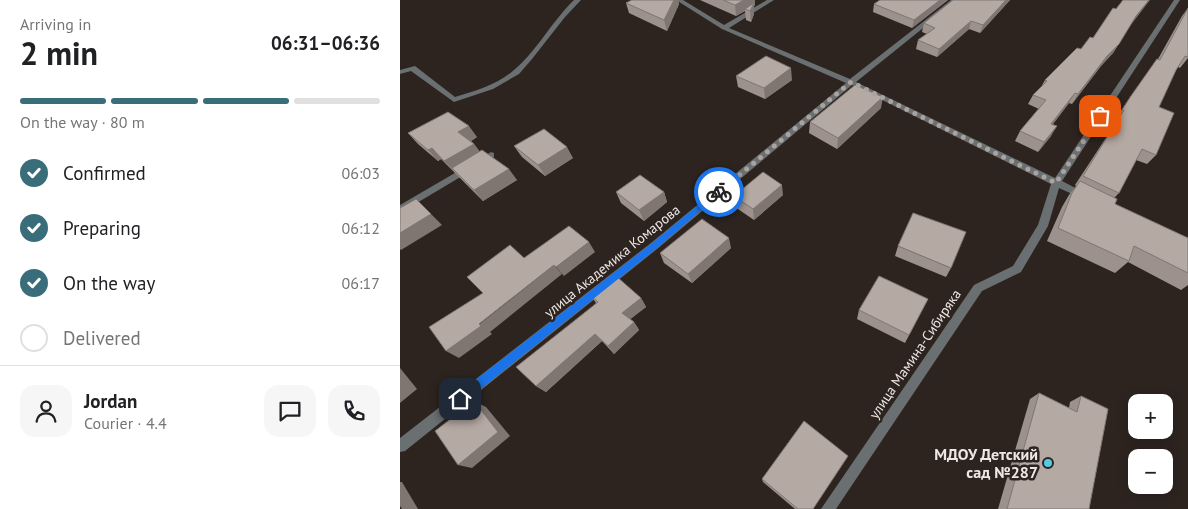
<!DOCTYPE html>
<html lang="en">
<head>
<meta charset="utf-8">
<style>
	:root { --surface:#fff; --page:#f6f6f6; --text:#202124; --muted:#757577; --line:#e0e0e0; --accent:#396d79 }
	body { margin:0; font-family:"PT Sans",sans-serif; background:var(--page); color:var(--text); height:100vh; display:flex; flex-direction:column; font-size:19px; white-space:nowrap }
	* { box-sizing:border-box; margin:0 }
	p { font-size:16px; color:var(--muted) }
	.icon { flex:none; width:28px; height:28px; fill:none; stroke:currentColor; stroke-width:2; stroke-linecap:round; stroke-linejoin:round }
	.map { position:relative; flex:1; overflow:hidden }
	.details { display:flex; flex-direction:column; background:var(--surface); width:400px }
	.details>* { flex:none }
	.buttons { position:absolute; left:728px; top:394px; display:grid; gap:10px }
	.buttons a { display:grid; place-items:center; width:45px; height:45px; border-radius:10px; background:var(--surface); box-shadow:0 2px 12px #0003; font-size:25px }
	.pin { position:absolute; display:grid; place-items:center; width:42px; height:42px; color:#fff; margin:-21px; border-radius:10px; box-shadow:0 2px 8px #0006 }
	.courier { position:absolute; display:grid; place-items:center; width:50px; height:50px; margin:-25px; border:4px solid #1a73e8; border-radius:50%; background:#fff; color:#222; box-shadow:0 1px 6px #0007 }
	.overview em { font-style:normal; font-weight:600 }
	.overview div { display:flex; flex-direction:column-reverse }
	.overview { display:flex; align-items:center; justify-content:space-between; height:85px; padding:0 20px }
	h1 { font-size:32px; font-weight:600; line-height:38px }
	.bar { display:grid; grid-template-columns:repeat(4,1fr); gap:8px 5px; align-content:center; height:60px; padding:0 20px }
	.bar i { height:6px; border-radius:4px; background:var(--line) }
	.bar .active { background:var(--accent) }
	.bar p { grid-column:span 4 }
	.line { display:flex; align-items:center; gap:12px; padding:0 20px; border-top:1px solid var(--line) }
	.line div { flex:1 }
	.round { display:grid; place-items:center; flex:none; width:52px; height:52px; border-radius:15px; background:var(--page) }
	ol { padding:0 20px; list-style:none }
	li { display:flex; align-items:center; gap:15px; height:55px }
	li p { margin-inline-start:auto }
	li .icon { padding:5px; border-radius:50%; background:var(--accent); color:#fff; stroke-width:4 }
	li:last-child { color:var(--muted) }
	li i { width:28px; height:28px; border:2px solid var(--line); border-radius:50% }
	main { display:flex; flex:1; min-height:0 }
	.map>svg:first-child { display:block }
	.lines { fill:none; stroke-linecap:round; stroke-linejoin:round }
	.street { fill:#6a6f71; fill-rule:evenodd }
	.wall { fill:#9c918c }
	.shaded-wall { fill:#7f7672 }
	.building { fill:#b5a9a3; stroke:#7f7672 }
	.route { fill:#1a73e8 }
	.done { stroke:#aaa3a0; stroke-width:5; stroke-dasharray:0 9 }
	.poi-dot { fill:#57c9e2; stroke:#2d2420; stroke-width:2 }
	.labels { text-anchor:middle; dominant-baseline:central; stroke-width:5; stroke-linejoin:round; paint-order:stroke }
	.street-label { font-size:14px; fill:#eee8e5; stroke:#2d2420 }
	.near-poi-label { font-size:16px; font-weight:bold; fill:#eee8e5; stroke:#2d2420; text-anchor:end }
</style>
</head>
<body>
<main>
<section class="details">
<div class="overview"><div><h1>2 min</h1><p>Arriving in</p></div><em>06:31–06:36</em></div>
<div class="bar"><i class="active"></i><i class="active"></i><i class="active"></i><i></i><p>On the way · 80 m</p></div>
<ol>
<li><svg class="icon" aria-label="check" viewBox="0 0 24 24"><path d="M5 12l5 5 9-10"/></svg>Confirmed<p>06:03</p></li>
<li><svg class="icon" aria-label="check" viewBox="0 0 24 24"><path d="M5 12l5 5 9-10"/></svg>Preparing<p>06:12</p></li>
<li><svg class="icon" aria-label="check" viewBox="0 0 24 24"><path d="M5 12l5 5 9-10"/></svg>On the way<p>06:17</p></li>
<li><i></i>Delivered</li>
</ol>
<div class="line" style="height:90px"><a class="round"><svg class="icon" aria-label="person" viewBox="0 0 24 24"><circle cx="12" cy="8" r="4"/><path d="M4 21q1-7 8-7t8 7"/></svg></a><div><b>Jordan</b><p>Courier · 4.4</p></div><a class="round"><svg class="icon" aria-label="chat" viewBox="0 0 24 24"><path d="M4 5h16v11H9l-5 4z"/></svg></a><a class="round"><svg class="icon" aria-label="phone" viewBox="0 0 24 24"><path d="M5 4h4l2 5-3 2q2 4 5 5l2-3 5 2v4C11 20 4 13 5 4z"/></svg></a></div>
</section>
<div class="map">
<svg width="788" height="509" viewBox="0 0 788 509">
	<rect width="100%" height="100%" fill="#2d2420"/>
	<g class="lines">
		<!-- street -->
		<g class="street">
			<path d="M174 0H181L165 17 132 59 119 74 93 89 54 102 11 71 0 74V70L15 66 55 97C76 91 98 84 114 70 137 51 152 21 174 0Z"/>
			<path d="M276 0H283L324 25 367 0H374L329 28 450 79 551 0H558L456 82 655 178 774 0H780L662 181 687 194 689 196 687 198H681L659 188 648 226 621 272 582 291 436 509H421L574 285 613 266 638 225 651 184 452 85 257 249 5 451 0 452V438L251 243 446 83 322 29Z"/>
			<path d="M91 152 94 153V157L0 213V205Z"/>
		</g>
	</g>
	<!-- wall -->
	<g class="wall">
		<path d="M232 0H278L279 4 267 31 229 13 226 3Z"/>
		<path d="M300 0H355V5L354 6V14L351 22 346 20 345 11 336 16Z"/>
		<path d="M548 0 512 28 473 12 474 4Z"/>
		<path d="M553 0H610L580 33 569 29 537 57 516 49 518 40 527 34 522 32 524 23Z"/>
		<path d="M788 8V58L780 68 778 67 776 70 759 107 756 155 747 164 736 160 719 193 714 198 715 204 788 238V285L781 290 728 262 715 273 647 241 662 207 669 195 676 186 675 185 717 121 715 120 724 106 757 59H758L782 16Z"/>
		<path d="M731 24 713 53 701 66 672 104 669 103 653 124 651 136 638 152 615 141 620 131 639 109 628 104 633 95 641 87 645 80 681 49 693 38Z"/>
		<path d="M336 76 392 80 365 99 338 87Z"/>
		<path d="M481 108 437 149 409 133 410 122Z"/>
		<path d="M8 133 77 137 71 141 74 144 80 152 117 180 83 201 41 159 38 161 18 144Z"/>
		<path d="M114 146 173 158 145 176 122 157Z"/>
		<path d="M216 192H264L267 202 244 221 221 203Z"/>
		<path d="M383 195 354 220 335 207 334 196Z"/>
		<path d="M498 246 551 268 546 277 495 256Z"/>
		<path d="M331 248 292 283 264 263 260 253Z"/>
		<path d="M191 296 241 298 246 307 230 319 234 322 239 330 214 354 202 341 146 392 136 386 196 303Z"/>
		<path d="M528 299 505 343 457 319 459 310Z"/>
		<path d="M639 393 669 408 670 402 681 396 689 509H598L630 399Z"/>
		<path d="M362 479 414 509H395L363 482Z"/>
	</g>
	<!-- shaded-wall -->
	<g class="shaded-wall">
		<path d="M274 0H278L279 4 267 31 264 20Z"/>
		<path d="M344 0H355V5L354 6V14L351 22 350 11 345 9V11L336 16 335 5Z"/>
		<path d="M540 0H548L512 28 514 20Z"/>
		<path d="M606 0H610L580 33 583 25Z"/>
		<path d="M749 0H750L730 26 736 16Z"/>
		<path d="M571 21 569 29 537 57 539 49Z"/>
		<path d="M719 44 713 53 701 66 672 104 678 94 707 56Z"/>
		<path d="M391 68 392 80 365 99 364 88Z"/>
		<path d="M675 93 669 103 646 133 651 124Z"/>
		<path d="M483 97 481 108 437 149 438 138Z"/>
		<path d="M69 126 77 137 67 144 58 132Z"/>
		<path d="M657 126 651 136 638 152 644 142Z"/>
		<path d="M74 144 82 155 54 171 44 161Z"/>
		<path d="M167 147 173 158 145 176 138 165Z"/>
		<path d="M32 148 41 159 38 161 28 150Z"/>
		<path d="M109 169 117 180 83 201 74 190Z"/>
		<path d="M382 185 383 195 354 220 353 209Z"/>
		<path d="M264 192 267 202 244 221 239 210Z"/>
		<path d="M16 199 42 225 1 250 0 249V233Z"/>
		<path d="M329 238 331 248 292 283 288 274Z"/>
		<path d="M189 242 195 252 164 276 156 267Z"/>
		<path d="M154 265 162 274 90 332 92 334 59 358 46 351Z"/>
		<path d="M241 298 246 307 228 321 222 313Z"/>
		<path d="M234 322 239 330 214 354 208 346Z"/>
		<path d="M195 334 202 341 146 392 136 386Z"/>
		<path d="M0 368 17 389 0 403Z"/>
		<path d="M74 401 86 407 110 436 72 468 58 465Z"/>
		<path d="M0 482H2L18 509H2L0 506Z"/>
	</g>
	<!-- building -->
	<g class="building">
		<path d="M232 0H274L264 20 226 3Z"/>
		<path d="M323 0H344L335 5Z"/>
		<path d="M480 0H540L514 20 474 4Z"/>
		<path d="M553 0H606L583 25 571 21 539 49 518 40 535 28 524 23Z"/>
		<path d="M723 0H749L736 16 719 44 707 56 678 94 675 93 651 124 657 126 644 142 620 131 646 100 633 95 647 81 645 80 677 48 681 49 690 37 693 38 713 8 716 9Z"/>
		<path d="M354 3 350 11 345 9Z"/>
		<path d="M788 8V57L785 56 776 70 759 107 774 113 756 155 742 149 719 193 683 176 724 110H722L731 96 757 59 760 60Z"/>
		<path d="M366 56 391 68 364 88 336 76Z"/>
		<path d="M455 85 483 97 438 138 410 122Z"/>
		<path d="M48 112 69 126 58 132 74 144 44 161 32 148 28 150 8 133Z"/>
		<path d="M144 129 167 147 138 165 114 146Z"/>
		<path d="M82 150 109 169 74 190 52 168Z"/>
		<path d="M363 172 382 185 353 209 334 196Z"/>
		<path d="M240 175 264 192 239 210 216 192Z"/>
		<path d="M680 181 717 199 715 204 788 238V273L734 246 729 261 658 228 672 193Z"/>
		<path d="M16 199 31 214 0 233V208Z"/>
		<path d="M513 213 566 232 551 268 498 246Z"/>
		<path d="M302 219 329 238 288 274 260 253Z"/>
		<path d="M169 226 189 242 156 267 154 265 79 324 81 326 46 351 29 327 83 293 67 277 110 245 124 258Z"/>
		<path d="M216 276 241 298 222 313 234 322 208 346 195 334 136 386 116 367 198 302 191 296Z"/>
		<path d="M479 276 528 299 509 335 459 310Z"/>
		<path d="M639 393 677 412 681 396 708 409 689 509H607Z"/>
		<path d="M74 401 98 432 58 465 35 431Z"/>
		<path d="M404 421 448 456 413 509H398L362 479Z"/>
	</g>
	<!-- route -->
	<path class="route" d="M316 190H321L322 192 257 248 63 403H56V395L251 244Z"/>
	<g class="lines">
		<!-- done -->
		<path class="done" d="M319 192 451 82 656 183 700 116"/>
	</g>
	<!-- markers -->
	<circle class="poi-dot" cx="648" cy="463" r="5"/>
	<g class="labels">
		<!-- street labels -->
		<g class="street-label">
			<text transform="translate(212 261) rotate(-39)">улица Академика Комарова</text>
			<text transform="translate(515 354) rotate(-56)">улица Мамина-Сибиряка</text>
		</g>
		<!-- near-poi labels -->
		<g class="near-poi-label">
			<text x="638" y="454">МДОУ Детский<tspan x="638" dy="18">сад №287</tspan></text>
		</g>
	</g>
</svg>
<div class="buttons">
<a>+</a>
<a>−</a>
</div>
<div class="pin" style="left:700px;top:116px;background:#ea580c"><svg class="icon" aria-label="bag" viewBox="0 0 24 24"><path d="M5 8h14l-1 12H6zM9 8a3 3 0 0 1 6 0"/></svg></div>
<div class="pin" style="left:60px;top:399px;background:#1f2937"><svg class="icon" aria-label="home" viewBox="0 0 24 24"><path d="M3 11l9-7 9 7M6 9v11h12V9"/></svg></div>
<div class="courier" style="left:319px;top:192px"><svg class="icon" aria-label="bike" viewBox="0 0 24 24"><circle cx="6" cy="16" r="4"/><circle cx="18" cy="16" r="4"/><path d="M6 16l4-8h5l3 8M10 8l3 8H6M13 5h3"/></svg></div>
</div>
</main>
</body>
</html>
